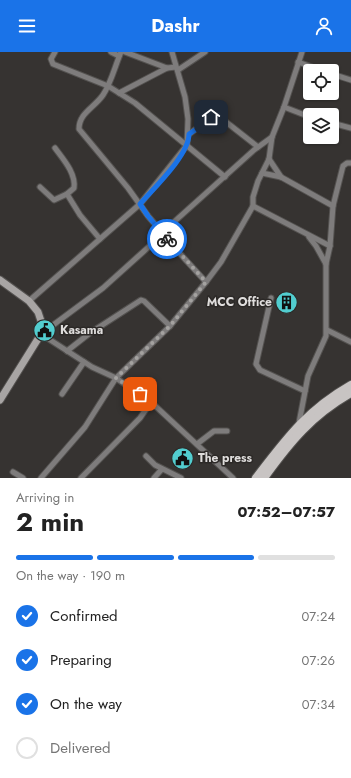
<!DOCTYPE html>
<html lang="en">
<head>
<meta charset="utf-8">
<style>
	:root { --surface:#fff; --page:#f6f6f6; --text:#222; --muted:#767676; --line:#e0e0e0; --accent:#1a73e8 }
	body { margin:0; font-family:Jost,sans-serif; background:var(--page); color:var(--text); height:100vh; display:flex; flex-direction:column; font-size:15px; white-space:nowrap }
	* { box-sizing:border-box; margin:0 }
	p { font-size:13px; color:var(--muted) }
	.icon { flex:none; width:22px; height:22px; fill:none; stroke:currentColor; stroke-width:2; stroke-linecap:round; stroke-linejoin:round }
	.map { position:relative; height:426px; overflow:hidden }
	.details { display:flex; flex-direction:column; background:var(--surface); flex:1 }
	.details>* { flex:none }
	.tools { position:absolute; left:303px; top:12px; display:grid; gap:8px }
	.tools a { display:grid; place-items:center; width:36px; height:36px; border-radius:4px; background:var(--surface); box-shadow:0 1px 3px #0004; font-size:20px }
	.pin { position:absolute; display:grid; place-items:center; width:34px; height:34px; color:#fff; margin:-17px; border-radius:8px; box-shadow:0 2px 6px #0006 }
	.courier { position:absolute; display:grid; place-items:center; width:40px; height:40px; margin:-20px; border:3px solid #1a73e8; border-radius:50%; background:#fff; color:#222; box-shadow:0 1px 5px #0007 }
	.summary em { font-style:normal; font-weight:700 }
	.summary div { display:flex; flex-direction:column-reverse }
	.summary { display:flex; align-items:center; justify-content:space-between; height:68px; padding:0 16px }
	h1 { font-size:26px; font-weight:700; line-height:30px }
	.bar { display:grid; grid-template-columns:repeat(4,1fr); gap:6px 4px; align-content:center; height:48px; padding:0 16px }
	.bar i { height:5px; border-radius:3px; background:var(--line) }
	.bar .on { background:var(--accent) }
	.bar p { grid-column:span 4 }
	ol { padding:0 16px; list-style:none }
	li { display:flex; align-items:center; gap:12px; height:44px }
	li p { margin-inline-start:auto }
	li .icon { padding:4px; border-radius:50%; background:var(--accent); color:#fff; stroke-width:4 }
	li:last-child { color:var(--muted) }
	li i { width:22px; height:22px; border:2px solid var(--line); border-radius:50% }
	header { display:flex; justify-content:space-between; align-items:center; height:52px; padding:0 16px; background:var(--accent); color:#fff; font-size:18px; font-weight:700 }
	.map>svg:first-child { display:block }
	.lines { fill:none; stroke-linecap:round; stroke-linejoin:round }
	.street-casing { stroke:#545250; stroke-width:7 }
	.secondary-casing { stroke:#545250; stroke-width:9 }
	.primary-casing { stroke:#545250; stroke-width:10 }
	.street { stroke:#7e7c7c; stroke-width:5 }
	.secondary { stroke:#a8a5a4; stroke-width:7 }
	.primary { stroke:#c8c4c3; stroke-width:8 }
	.done { stroke:#a4a2a0; stroke-width:4; stroke-dasharray:0 7.2 }
	.route { stroke:#1a73e8; stroke-width:5 }
	.labels { text-anchor:middle; dominant-baseline:central; stroke-width:3; stroke-linejoin:round; paint-order:stroke }
	.poi-label { font-size:12px; font-weight:bold; fill:#dfdddc; stroke:#2c2927; text-anchor:start }
</style>
</head>
<body>
<header><svg class="icon" aria-label="menu" viewBox="0 0 24 24"><path d="M4 6h16M4 12h16M4 18h16"/></svg>Dashr<svg class="icon" aria-label="person" viewBox="0 0 24 24"><circle cx="12" cy="8" r="4"/><path d="M4 21q1-7 8-7t8 7"/></svg></header>
<div class="map">
<svg width="351" height="426" viewBox="0 0 351 426">
	<rect width="100%" height="100%" fill="#363331"/>
	<g class="lines">
		<defs>
			<g id="street">
				<path d="M55 0 51 7 53 12 108 34 135 51 225 125"/>
				<path d="M111 0 119 4"/>
				<path d="M121 0C115 14 111 31 103 43 94 56 79 61 79 77L128 136 148 164 183 205 206 230"/>
				<path d="M125 0 167 16"/>
				<path d="M298 10 323 19"/>
				<path d="M178 18 205 0"/>
				<path d="M332 22 351 28"/>
				<path d="M119 41 167 16 176 15"/>
				<path d="M284 55 310 65"/>
				<path d="M332 71 351 76"/>
				<path d="M189 82 214 64 221 66 258 95"/>
				<path d="M269 107 281 125"/>
				<path d="M262 121 281 125 333 154"/>
				<path d="M40 135 54 148 67 142 74 136C76 121 63 107 55 96"/>
				<path d="M67 142 80 163 100 187"/>
				<path d="M253 154 330 194"/>
				<path d="M309 185 316 194 326 212"/>
				<path d="M271 246 256 312 260 318 305 339"/>
				<path d="M29 249 140 152 187 93 188 67 185 45 172 0"/>
				<path d="M327 278 351 290"/>
				<path d="M67 299 90 281 141 248 144 249 170 274"/>
				<path d="M62 342 84 310"/>
				<path d="M299 371 308 324 326 284V212L330 194 333 154 343 114 347 111H351"/>
				<path d="M197 392 214 379H227"/>
				<path d="M146 404 155 413 181 426"/>
				<path d="M13 420 23 426"/>
				<path d="M41 426 85 375 116 326 170 274 206 230 221 210 253 154V145L258 129 269 107 272 85 284 55 302 0"/>
				<path d="M81 426 140 366 151 350"/>
				<path d="M154 426 162 417"/>
				<path d="M233 426 151 350 116 326 92 315 41 282 103 236 163 182 165 178 254 98 272 85"/>
			</g>
			<path id="secondary" d="M0 228 29 249 38 260 41 269V282L0 348"/>
			<g id="primary">
				<path d="M256 426C286 387 307 358 351 333"/>
				<path d="M264 426C290 390 312 363 351 341"/>
			</g>
		</defs>
		<!-- street casing -->
		<use href="#street" class="street-casing"/>
		<!-- secondary casing -->
		<use href="#secondary" class="secondary-casing"/>
		<!-- primary casing -->
		<use href="#primary" class="primary-casing"/>
		<!-- street -->
		<use href="#street" class="street"/>
		<!-- secondary -->
		<use href="#secondary" class="secondary"/>
		<!-- primary -->
		<use href="#primary" class="primary"/>
	</g>
	<g class="lines">
		<!-- done -->
		<path class="done" d="M140 342 116 326 170 274 206 230 167 187"/>
		<!-- route -->
		<path class="route" d="M167 187 148 164 140 152C154 136 189 103 189 82L201 74 211 65"/>
	</g>
	<!-- icons -->
	<defs>
		<symbol id="building-disc" viewBox="-11 -11 22 22"><circle r="9.5" fill="#52cdcf" stroke="#2c2927"/><path d="M-4-6H4V6H1V3H-1V6H-4ZM-2.5-4.3h1.7v1.8h-1.7ZM.8-4.3h1.7v1.8H.8ZM-2.5-1h1.7V.8h-1.7ZM.8-1h1.7V.8H.8Z" fill="#111"/></symbol>
		<symbol id="civic-disc" viewBox="-11 -11 22 22"><circle r="9.5" fill="#52cdcf" stroke="#2c2927"/><path d="M-.6-6.5H3V-4.5H.6V-3L4-1V1h2V6H-6V1h2V-1L-.6-3ZM-1.2 2.5V6h2.4V2.5Z" fill="#111"/></symbol>
	</defs>
	<g fill-rule="evenodd">
		<use href="#building-disc" x="274" y="238" width="25" height="25"/>
		<use href="#civic-disc" x="32" y="266" width="25" height="25"/>
		<use href="#civic-disc" x="170" y="394" width="25" height="25"/>
	</g>
	<g class="labels">
		<!-- poi labels -->
		<g class="poi-label">
			<text x="272" y="250" text-anchor="end">MCC Office</text>
			<text x="60" y="278">Kasama</text>
			<text x="198" y="406">The press</text>
		</g>
	</g>
</svg>
<div class="tools">
<a><svg class="icon" aria-label="locate" viewBox="0 0 24 24"><circle cx="12" cy="12" r="6"/><path d="M12 2v4M12 18v4M2 12h4M18 12h4"/></svg></a>
<a><svg class="icon" aria-label="layers" viewBox="0 0 24 24"><path d="M12 4l9 5-9 5-9-5zM3 14l9 5 9-5"/></svg></a>
</div>
<div class="pin" style="left:140px;top:342px;background:#ea580c"><svg class="icon" aria-label="bag" viewBox="0 0 24 24"><path d="M5 8h14l-1 12H6zM9 8a3 3 0 0 1 6 0"/></svg></div>
<div class="pin" style="left:211px;top:65px;background:#1f2937"><svg class="icon" aria-label="home" viewBox="0 0 24 24"><path d="M3 11l9-7 9 7M6 9v11h12V9"/></svg></div>
<div class="courier" style="left:167px;top:187px"><svg class="icon" aria-label="bike" viewBox="0 0 24 24"><circle cx="6" cy="16" r="4"/><circle cx="18" cy="16" r="4"/><path d="M6 16l4-8h5l3 8M10 8l3 8H6M13 5h3"/></svg></div>
</div>
<section class="details">
<div class="summary"><div><h1>2 min</h1><p>Arriving in</p></div><em>07:52–07:57</em></div>
<div class="bar"><i class="on"></i><i class="on"></i><i class="on"></i><i></i><p>On the way · 190 m</p></div>
<ol>
<li><svg class="icon" aria-label="check" viewBox="0 0 24 24"><path d="M5 12l5 5 9-10"/></svg>Confirmed<p>07:24</p></li>
<li><svg class="icon" aria-label="check" viewBox="0 0 24 24"><path d="M5 12l5 5 9-10"/></svg>Preparing<p>07:26</p></li>
<li><svg class="icon" aria-label="check" viewBox="0 0 24 24"><path d="M5 12l5 5 9-10"/></svg>On the way<p>07:34</p></li>
<li><i></i>Delivered</li>
</ol>
</section>
</body>
</html>
